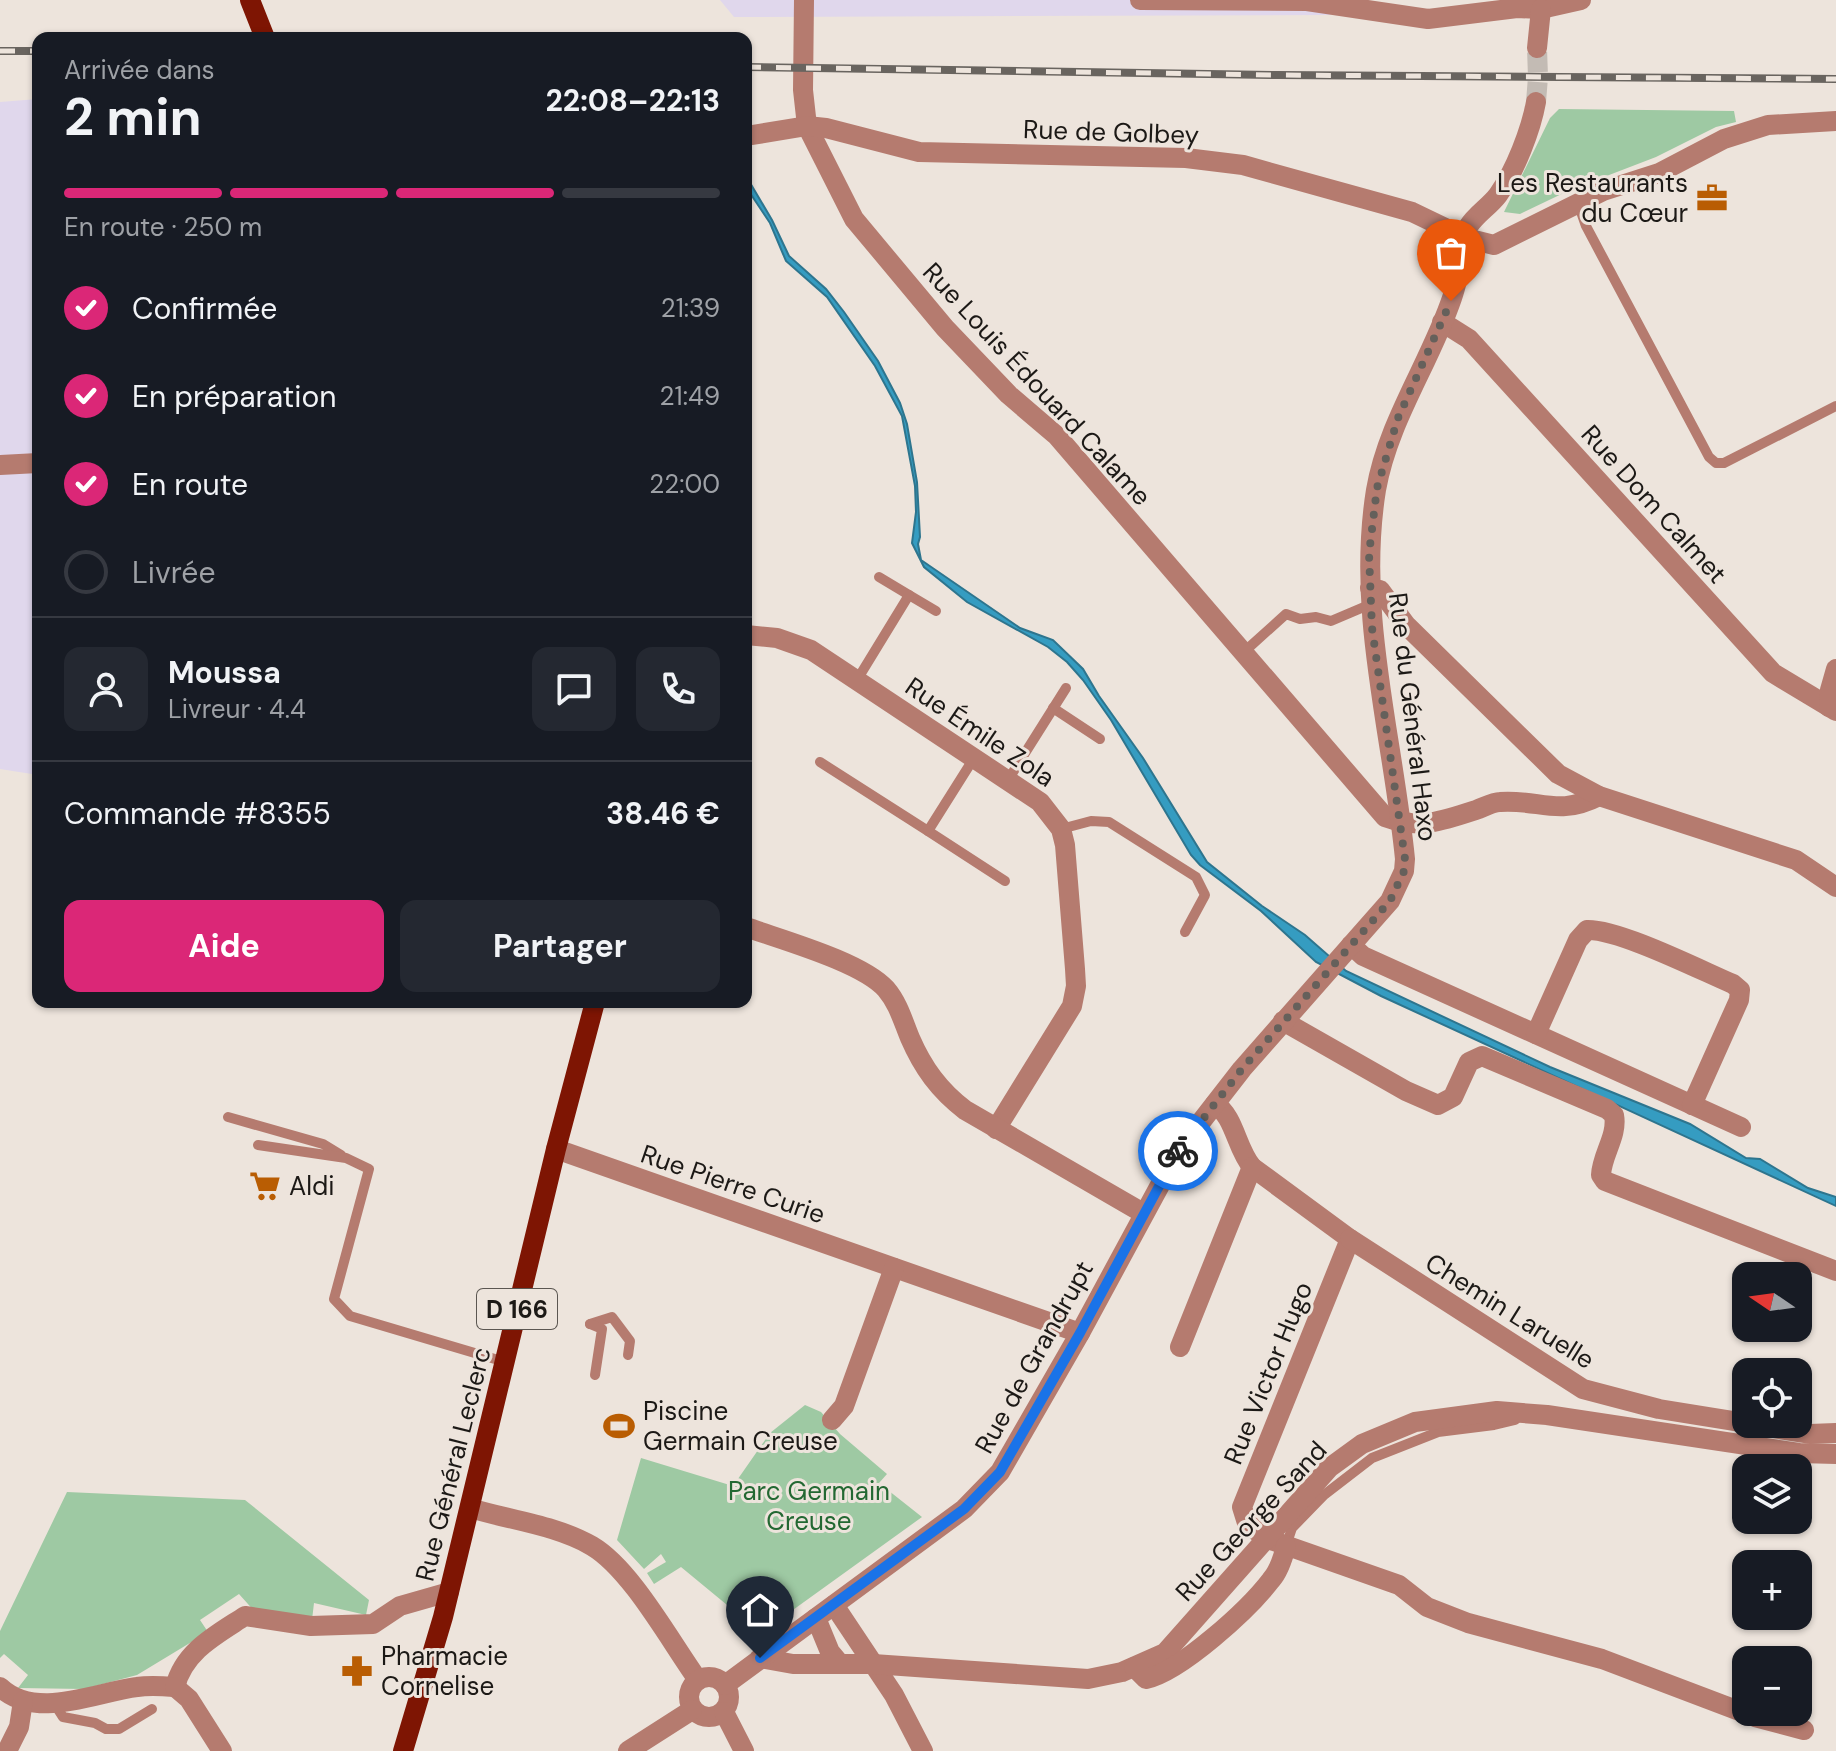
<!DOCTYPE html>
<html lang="fr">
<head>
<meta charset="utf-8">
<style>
	:root { --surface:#171b24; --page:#242831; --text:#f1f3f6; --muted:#9ea1a6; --line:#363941; --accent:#db2777 }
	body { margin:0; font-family:"DM Sans",sans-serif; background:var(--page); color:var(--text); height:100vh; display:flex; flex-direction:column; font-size:30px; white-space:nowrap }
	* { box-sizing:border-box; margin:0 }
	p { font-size:26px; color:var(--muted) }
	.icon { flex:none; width:44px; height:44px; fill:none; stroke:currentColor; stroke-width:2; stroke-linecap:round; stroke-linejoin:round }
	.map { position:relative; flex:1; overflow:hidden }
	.sheet { position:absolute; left:32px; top:32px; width:720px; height:976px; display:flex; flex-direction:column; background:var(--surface); border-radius:16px; box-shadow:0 2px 6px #0004 }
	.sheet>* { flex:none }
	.needle { width:52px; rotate:283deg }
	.buttons { position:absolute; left:1732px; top:1262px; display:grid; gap:16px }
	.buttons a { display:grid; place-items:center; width:80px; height:80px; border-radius:16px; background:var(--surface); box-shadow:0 2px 6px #0004; font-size:40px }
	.pin { position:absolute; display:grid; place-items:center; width:68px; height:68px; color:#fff; margin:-82px -34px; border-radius:50% 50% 50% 0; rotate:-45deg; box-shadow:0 0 8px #0007 }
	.pin .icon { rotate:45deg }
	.courier { position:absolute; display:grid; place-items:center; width:80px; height:80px; margin:-40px; border:6px solid #1a73e8; border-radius:50%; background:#fff; color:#222; box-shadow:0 2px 10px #0007 }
	.headline em { font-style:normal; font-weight:700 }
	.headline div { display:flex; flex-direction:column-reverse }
	.headline { display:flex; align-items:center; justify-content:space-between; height:136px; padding:0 32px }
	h1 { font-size:52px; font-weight:700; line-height:60px }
	.bar { display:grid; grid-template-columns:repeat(4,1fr); gap:12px 8px; align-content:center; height:96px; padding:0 32px }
	.bar i { height:10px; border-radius:6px; background:var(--line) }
	.bar .on { background:var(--accent) }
	.bar p { grid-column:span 4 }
	.line { display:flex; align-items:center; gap:20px; padding:0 32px; border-top:2px solid var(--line) }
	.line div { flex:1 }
	.round { display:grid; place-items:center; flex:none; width:84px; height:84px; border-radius:16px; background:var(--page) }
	ol { padding:0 32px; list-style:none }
	li { display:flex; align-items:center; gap:24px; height:88px }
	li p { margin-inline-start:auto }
	li .icon { padding:8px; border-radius:50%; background:var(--accent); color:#fff; stroke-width:4 }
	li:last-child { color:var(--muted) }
	li i { width:44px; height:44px; border:4px solid var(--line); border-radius:50% }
	.button { display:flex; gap:16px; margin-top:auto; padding:16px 32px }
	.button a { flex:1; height:92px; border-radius:16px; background:var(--accent); color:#fff; font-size:32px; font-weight:700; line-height:92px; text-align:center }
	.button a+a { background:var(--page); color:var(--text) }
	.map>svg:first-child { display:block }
	.industrial { fill:#e0d7ec }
	.green { fill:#9ec9a3 }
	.water { fill:#359cc1; stroke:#2e758e; stroke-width:2 }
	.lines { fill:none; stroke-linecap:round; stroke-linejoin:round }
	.street-tunnel { stroke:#c3bbb4; stroke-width:20; stroke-dasharray:20 10; stroke-linecap:butt }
	.lane { stroke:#b57b6f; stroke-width:10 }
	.street { stroke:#b57b6f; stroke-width:20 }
	.primary { stroke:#7e1503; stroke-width:20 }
	.rail-casing { stroke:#69645f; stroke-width:8 }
	.rail { stroke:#ede4dc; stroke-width:5; stroke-dasharray:15; stroke-linecap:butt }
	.done { stroke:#65605b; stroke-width:8; stroke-dasharray:0 14.4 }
	.route { stroke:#1a73e8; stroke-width:10 }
	.labels { text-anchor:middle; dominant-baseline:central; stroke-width:6; stroke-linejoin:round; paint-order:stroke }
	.shield { fill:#ede4dc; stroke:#5b5651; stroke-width:2 }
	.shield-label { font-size:24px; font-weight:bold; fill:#1c1916 }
	.street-label { font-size:26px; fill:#1c1916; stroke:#ede4dc }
	.poi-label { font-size:26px; fill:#1c1916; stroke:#ede4dc; text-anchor:start }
	.park-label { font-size:26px; fill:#236832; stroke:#ede4dc }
</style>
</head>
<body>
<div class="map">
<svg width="1836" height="1751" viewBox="0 0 1836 1751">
	<rect width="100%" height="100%" fill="#ede4dc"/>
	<!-- industrial -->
	<g class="industrial">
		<path d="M720 0H1328L1331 15 734 17Z"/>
		<path d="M38 99V775L0 769V102Z"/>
	</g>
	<!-- green -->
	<g class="green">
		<path d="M1559 109 1734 111 1736 122 1716 127 1656 157 1570 190 1520 214 1504 212 1550 118Z"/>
		<path d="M805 1405 821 1412 840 1434 887 1474 879 1483 922 1517 761 1633 681 1567 654 1584 647 1573 666 1562 661 1554 644 1569 617 1540 641 1458 733 1486 770 1433Z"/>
		<path d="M67 1492 245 1500 369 1600 366 1615 314 1603 312 1620 256 1613 239 1594 200 1620 208 1632 137 1675 84 1689 18 1688 28 1675 4 1654 0 1658V1631Z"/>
	</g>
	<!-- water -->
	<path class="water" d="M746 176 772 220 789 256 826 289 844 312 878 361 900 403 907 424 917 482 920 537 918 544 921 560 1020 628 1053 640 1083 669 1099 696 1143 758 1207 862 1262 906 1305 935 1346 971 1550 1067 1690 1124 1746 1158 1760 1159 1808 1188 1836 1197V1206L1381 996 1316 962 1261 911 1200 865 1191 855 1111 720 1083 680 1067 662 1048 647 967 602 924 567 912 543 916 512 915 486 902 416 875 366 827 297 786 261 770 223 746 187Z"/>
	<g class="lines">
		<!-- street-tunnel -->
		<path class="street-tunnel" d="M1536 102 1538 77 1537 48"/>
		<!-- lane -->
		<g class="lane">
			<path d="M1578 203 1586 226 1709 457 1716 463H1724L1836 406"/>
			<path d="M909 595 936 611"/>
			<path d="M1245 651 1286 614 1300 619 1316 617 1331 621 1371 604"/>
			<path d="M857 680 909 595 879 577"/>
			<path d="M1053 708 1100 739"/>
			<path d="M820 762 928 831 974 758"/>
			<path d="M1008 780 1066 688"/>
			<path d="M1061 829 1091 821 1109 822 1196 877 1205 895 1185 932"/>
			<path d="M928 831 1005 881"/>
			<path d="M228 1117 323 1144 341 1155"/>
			<path d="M258 1145 346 1158 369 1169 334 1299 350 1316 505 1362"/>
			<path d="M590 1324 612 1317 630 1341 628 1355"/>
			<path d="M590 1324 602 1329 595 1375"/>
			<path d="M1286 1546 1292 1528 1324 1495 1372 1458 1438 1432 1494 1425 1515 1420 1518 1417"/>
			<path d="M54 1703 63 1717 95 1723 106 1729H119L152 1709"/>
		</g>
		<!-- street -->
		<g class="street">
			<path d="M804 0 803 90 807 126 854 219 945 328 1009 395 1057 436 1385 817C1421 830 1441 821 1476 810 1484 807 1493 802 1500 802 1540 799 1558 817 1599 796"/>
			<path d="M1140 0 1307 1 1428 19 1517 8 1541 9 1581 0"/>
			<path d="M1537 48 1541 9"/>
			<path d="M746 136 807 126 826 128 919 152 1186 158 1243 165 1412 212 1466 238 1494 245 1603 191 1659 173 1724 139 1768 125 1836 121"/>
			<path d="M1442 322 1469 339 1773 673 1836 711"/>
			<path d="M0 465 38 463"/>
			<path d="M1370 588 1380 590 1406 625 1558 774 1599 796 1796 860 1836 887"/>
			<path d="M746 635 777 638 811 650 1040 802 1061 829 1065 845 1075 969 1076 986 1072 1006 996 1129"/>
			<path d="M1829 707 1830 690 1836 669"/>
			<path d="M746 927C782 940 862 962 886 989 898 1003 903 1021 910 1038 923 1068 939 1090 965 1110L1143 1213"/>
			<path d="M1351 945 1363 956 1741 1127"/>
			<path d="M1283 1021 1406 1091 1438 1105 1453 1097 1469 1062 1482 1056 1607 1109 1614 1115C1618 1136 1602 1154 1601 1175L1605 1181 1836 1271"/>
			<path d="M1536 1034 1578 940 1587 930C1619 929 1700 970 1733 984L1740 990 1739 1000 1692 1105"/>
			<path d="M1215 1104C1235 1117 1236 1148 1252 1167L1350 1239 1242 1507 1247 1523 1265 1538 1399 1585 1427 1607 1468 1623 1602 1659 1755 1717 1804 1730"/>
			<path d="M556 1149 1080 1333"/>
			<path d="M1350 1239 1583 1389 1659 1409 1746 1423"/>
			<path d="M1180 1347 1252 1167"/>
			<path d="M832 1420 844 1406 894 1268"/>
			<path d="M1749 1424 1810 1434 1836 1433"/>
			<path d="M470 1508C509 1520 556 1525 592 1546 631 1569 670 1641 698 1680"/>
			<path d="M834 1605 894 1695 923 1751"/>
			<path d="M816 1618 830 1652 840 1664"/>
			<path d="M760 1658 793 1664H873L1088 1679 1122 1672 1165 1653 1329 1468 1362 1444 1415 1422 1497 1411 1547 1415 1799 1453 1836 1454"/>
			<path d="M1134 1667 1146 1679C1181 1671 1248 1610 1271 1580 1279 1571 1283 1558 1286 1546"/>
			<circle cx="709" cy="1697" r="20"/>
			<path d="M725 1685 964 1509 1000 1472 1080 1333 1179 1150 1242 1069 1390 901 1404 871 1405 859C1393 736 1356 614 1376 490 1388 421 1430 363 1452 298 1460 275 1463 250 1468 227 1476 214 1489 207 1498 195 1515 171 1531 130 1536 102"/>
			<path d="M0 1687C36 1721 96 1692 137 1687 150 1685 162 1686 175 1687 184 1651 216 1635 245 1616L311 1626 373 1624 400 1606 449 1592"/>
			<path d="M175 1687 189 1699 222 1751"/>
			<path d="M724 1712 744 1751"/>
			<path d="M7 1751 19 1727 23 1701"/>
			<path d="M628 1751 692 1710"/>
		</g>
		<!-- primary -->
		<g class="primary">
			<path d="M250 0 265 38"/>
			<path d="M403 1751 443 1617 556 1149 595 1002"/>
		</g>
		<defs>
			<g id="rail">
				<path d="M0 51H38"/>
				<path d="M746 67 1278 75 1836 79"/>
			</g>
		</defs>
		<!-- rail casing -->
		<use href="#rail" class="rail-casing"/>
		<!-- rail -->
		<use href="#rail" class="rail"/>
	</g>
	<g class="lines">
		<!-- done -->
		<path class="done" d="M1178 1151 1242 1069 1390 901 1404 871 1405 859 1372 628 1369 554 1377 488 1398 418 1451 301"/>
		<!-- route -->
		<path class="route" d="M760 1658 964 1509 1000 1472 1080 1333 1178 1151"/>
	</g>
	<!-- icons -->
	<defs>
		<symbol id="office-bare" viewBox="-9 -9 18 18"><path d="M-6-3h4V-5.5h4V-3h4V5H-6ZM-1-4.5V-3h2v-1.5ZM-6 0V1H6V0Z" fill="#b95d03" stroke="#ede4dc" stroke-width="2.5" paint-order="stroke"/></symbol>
		<symbol id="supermarket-bare" viewBox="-9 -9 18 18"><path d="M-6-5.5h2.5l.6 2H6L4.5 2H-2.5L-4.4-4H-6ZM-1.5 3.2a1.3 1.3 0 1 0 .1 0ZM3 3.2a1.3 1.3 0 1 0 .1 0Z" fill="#b95d03" stroke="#ede4dc" stroke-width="2.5" paint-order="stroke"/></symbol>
		<symbol id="stadium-bare" viewBox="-9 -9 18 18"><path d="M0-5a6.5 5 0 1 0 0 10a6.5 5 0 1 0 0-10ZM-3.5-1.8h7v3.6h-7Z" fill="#b95d03" stroke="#ede4dc" stroke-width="2.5" paint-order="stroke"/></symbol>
		<symbol id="pharmacy-bare" viewBox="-9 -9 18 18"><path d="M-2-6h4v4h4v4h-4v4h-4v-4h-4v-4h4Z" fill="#b95d03" stroke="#ede4dc" stroke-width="2.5" paint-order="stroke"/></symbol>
	</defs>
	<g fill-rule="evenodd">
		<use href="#office-bare" x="1690" y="176" width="44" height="44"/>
		<use href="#supermarket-bare" x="243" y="1164" width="44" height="44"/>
		<use href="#stadium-bare" x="597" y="1404" width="44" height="44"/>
		<use href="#pharmacy-bare" x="335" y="1649" width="44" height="44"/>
	</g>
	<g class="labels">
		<!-- shield labels -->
		<rect class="shield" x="477" y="1289" width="80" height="40" rx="6"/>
		<g class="shield-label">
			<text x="517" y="1309">D 166</text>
		</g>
		<!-- street labels -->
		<g class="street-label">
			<text transform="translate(1111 132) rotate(2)">Rue de Golbey</text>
			<text transform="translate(1037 384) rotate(47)">Rue Louis Édouard Calame</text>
			<text transform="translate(1654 504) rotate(48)">Rue Dom Calmet</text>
			<text transform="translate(1413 717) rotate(83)">Rue du Général Haxo</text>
			<text transform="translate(980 732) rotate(34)">Rue Émile Zola</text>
			<text transform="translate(733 1184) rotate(19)">Rue Pierre Curie</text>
			<text transform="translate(1510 1311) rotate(32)">Chemin Laruelle</text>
			<text transform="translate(1034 1357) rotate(-61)">Rue de Grandrupt</text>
			<text transform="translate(1268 1373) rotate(-68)">Rue Victor Hugo</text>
			<text transform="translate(453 1464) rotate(-76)">Rue Général Leclerc</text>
			<text transform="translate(1251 1521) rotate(-47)">Rue George Sand</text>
		</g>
		<!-- poi labels -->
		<g class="poi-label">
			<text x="1688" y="183" text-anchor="end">Les Restaurants<tspan x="1688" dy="30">du Cœur</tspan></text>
			<text x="289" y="1186">Aldi</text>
			<text x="643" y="1411">Piscine<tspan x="643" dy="30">Germain Creuse</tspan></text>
			<text x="381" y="1656">Pharmacie<tspan x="381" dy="30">Cornelise</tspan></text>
		</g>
		<!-- park labels -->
		<g class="park-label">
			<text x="809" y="1491">Parc Germain<tspan x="809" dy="30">Creuse</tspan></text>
		</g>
	</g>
</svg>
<div class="buttons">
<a><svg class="needle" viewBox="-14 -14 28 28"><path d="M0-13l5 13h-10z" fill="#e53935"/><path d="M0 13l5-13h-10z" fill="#9ea1a6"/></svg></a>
<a><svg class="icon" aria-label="locate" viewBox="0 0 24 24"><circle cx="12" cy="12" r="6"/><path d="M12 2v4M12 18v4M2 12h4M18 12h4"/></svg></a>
<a><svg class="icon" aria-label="layers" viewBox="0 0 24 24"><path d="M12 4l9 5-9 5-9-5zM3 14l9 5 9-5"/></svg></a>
<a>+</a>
<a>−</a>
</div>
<div class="pin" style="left:1451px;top:301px;background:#ea580c"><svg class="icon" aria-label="bag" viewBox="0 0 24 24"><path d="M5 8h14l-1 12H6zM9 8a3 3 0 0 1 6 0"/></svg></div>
<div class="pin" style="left:760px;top:1658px;background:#1f2937"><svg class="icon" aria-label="home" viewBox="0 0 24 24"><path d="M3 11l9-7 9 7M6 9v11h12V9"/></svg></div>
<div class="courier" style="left:1178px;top:1151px"><svg class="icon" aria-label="bike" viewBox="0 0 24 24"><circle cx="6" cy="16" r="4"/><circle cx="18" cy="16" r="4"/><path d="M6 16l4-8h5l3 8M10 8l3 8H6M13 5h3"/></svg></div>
<section class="sheet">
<div class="headline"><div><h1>2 min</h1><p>Arrivée dans</p></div><em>22:08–22:13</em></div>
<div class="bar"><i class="on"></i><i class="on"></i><i class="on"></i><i></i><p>En route · 250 m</p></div>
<ol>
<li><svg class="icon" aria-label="check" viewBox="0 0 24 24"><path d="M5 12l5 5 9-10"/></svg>Confirmée<p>21:39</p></li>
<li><svg class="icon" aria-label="check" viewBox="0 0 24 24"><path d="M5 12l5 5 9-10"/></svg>En préparation<p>21:49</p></li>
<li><svg class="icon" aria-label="check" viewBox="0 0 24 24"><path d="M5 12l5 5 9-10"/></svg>En route<p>22:00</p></li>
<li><i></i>Livrée</li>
</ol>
<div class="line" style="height:144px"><a class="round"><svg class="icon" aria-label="person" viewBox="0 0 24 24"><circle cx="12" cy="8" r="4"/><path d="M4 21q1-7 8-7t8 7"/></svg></a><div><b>Moussa</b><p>Livreur · 4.4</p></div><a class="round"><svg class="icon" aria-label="chat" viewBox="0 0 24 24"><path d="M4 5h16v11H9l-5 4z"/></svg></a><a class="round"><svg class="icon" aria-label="phone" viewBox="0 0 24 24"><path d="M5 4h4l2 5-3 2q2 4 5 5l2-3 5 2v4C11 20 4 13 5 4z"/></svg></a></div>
<div class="line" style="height:104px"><div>Commande #8355</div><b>38.46 €</b></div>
<div class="button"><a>Aide</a><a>Partager</a></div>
</section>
</div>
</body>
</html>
